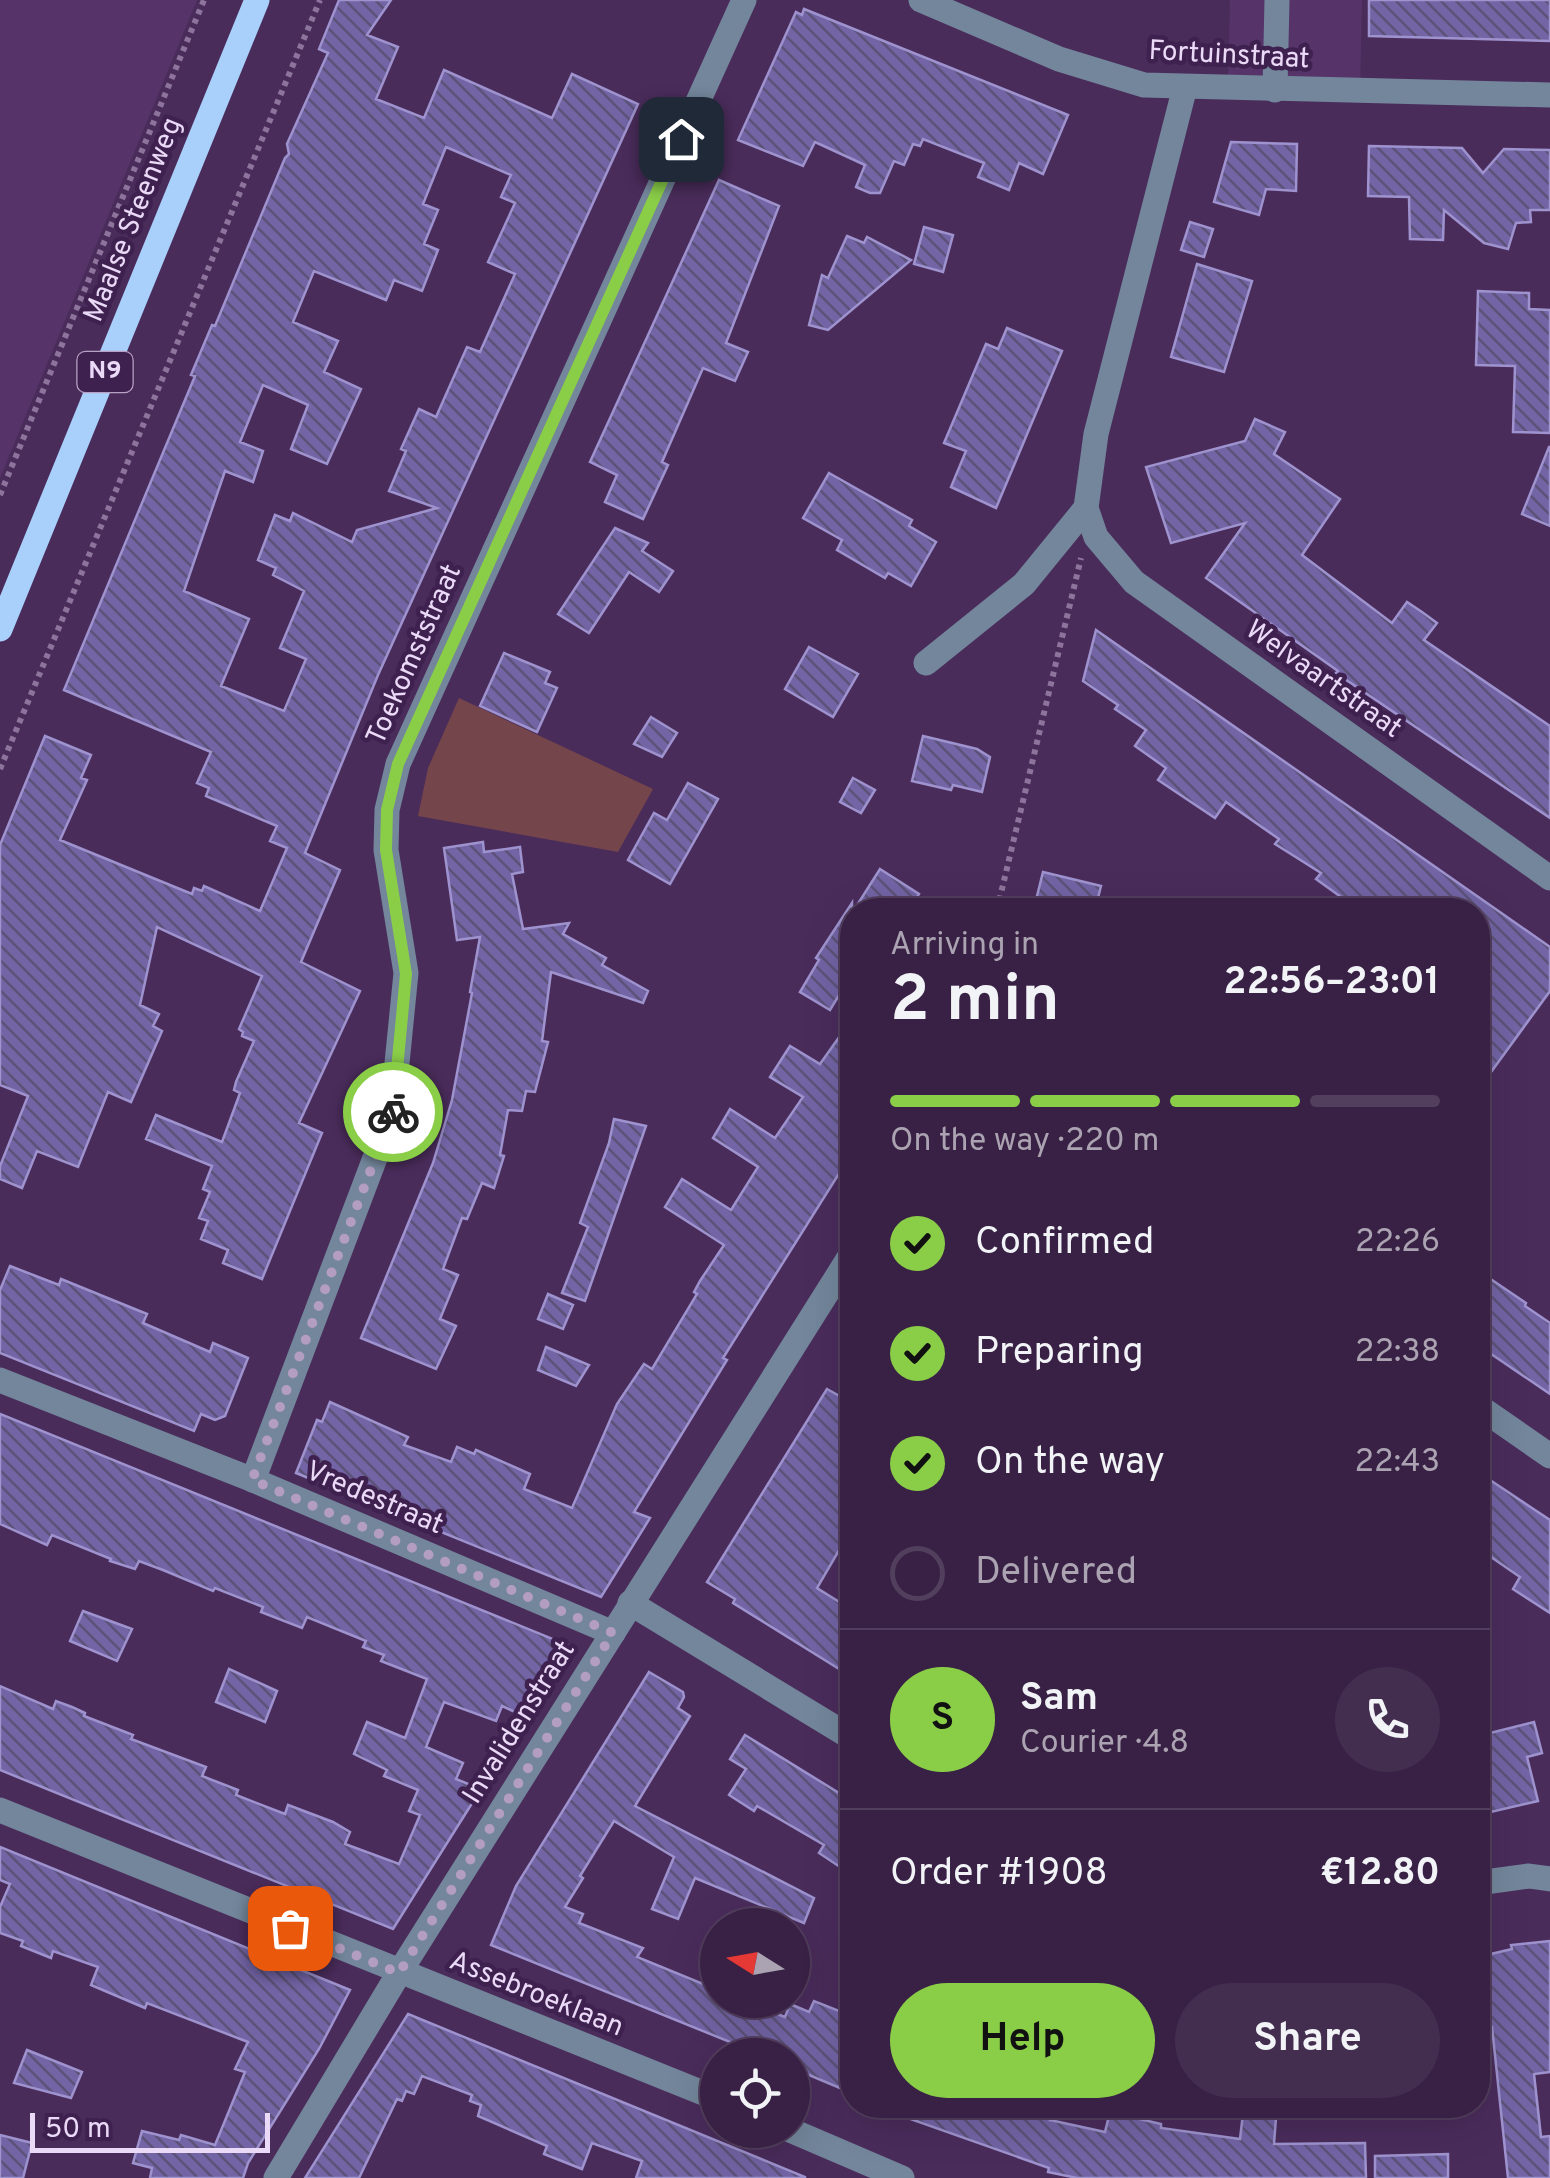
<!DOCTYPE html>
<html lang="en">
<head>
<meta charset="utf-8">
<style>
	:root { --surface:#382144; --page:#432e4f; --text:#f1f3f6; --muted:#aba3b2; --line:#523e5d; --accent:#8ace48 }
	body { margin:0; font-family:Overpass,sans-serif; background:var(--page); color:var(--text); height:100vh; display:flex; flex-direction:column; font-size:38px; white-space:nowrap }
	* { box-sizing:border-box; margin:0 }
	p { font-size:32px; color:var(--muted) }
	.icon { flex:none; width:55px; height:55px; fill:none; stroke:currentColor; stroke-width:2; stroke-linecap:round; stroke-linejoin:round }
	.map { position:relative; flex:1; overflow:hidden }
	.side { position:absolute; left:840px; top:898px; width:650px; height:1220px; display:flex; flex-direction:column; background:var(--surface); border-radius:40px; box-shadow:0 10px 40px #0002,0 0 0 2px var(--line) }
	.side>* { flex:none }
	.needle { width:65px; rotate:281deg }
	.controls { position:absolute; left:700px; top:1908px; display:grid; gap:20px }
	.controls a { display:grid; place-items:center; width:110px; height:110px; border-radius:50%; background:var(--surface); box-shadow:0 10px 40px #0002,0 0 0 2px var(--line); font-size:50px }
	.scale { position:absolute; left:30px; bottom:25px; width:240px; box-sizing:border-box; padding-left:10px; border:5px solid #ebdaf7; border-top:0; font-size:28px; line-height:35px; white-space:nowrap; color:#ebdaf7; -webkit-text-stroke:8px #3f2150; paint-order:stroke }
	.pin { position:absolute; display:grid; place-items:center; width:85px; height:85px; color:#fff; margin:-42px; border-radius:20px; box-shadow:0 5px 15px #0006 }
	.courier { position:absolute; display:grid; place-items:center; width:100px; height:100px; margin:-50px; border:8px solid #8ace48; border-radius:50%; background:#fff; color:#222; box-shadow:0 2px 12px #0007 }
	.summary em { font-style:normal; font-weight:700 }
	.summary div { display:flex; flex-direction:column-reverse }
	.summary { display:flex; align-items:center; justify-content:space-between; height:170px; padding:0 50px }
	h1 { font-size:65px; font-weight:700; line-height:75px }
	.bar { display:grid; grid-template-columns:repeat(4,1fr); gap:15px 10px; align-content:center; height:120px; padding:0 50px }
	.bar i { height:12px; border-radius:8px; background:var(--line) }
	.bar .current { background:var(--accent) }
	.bar p { grid-column:span 4 }
	.line { display:flex; align-items:center; gap:25px; padding:0 50px; border-top:2px solid var(--line) }
	.line div { flex:1 }
	.round { display:grid; place-items:center; flex:none; width:105px; height:105px; border-radius:52px; background:var(--page) }
	ol { padding:0 50px; list-style:none }
	li { display:flex; align-items:center; gap:30px; height:110px }
	li p { margin-inline-start:auto }
	li .icon { padding:10px; border-radius:50%; background:var(--accent); color:#111; stroke-width:4 }
	li:last-child { color:var(--muted) }
	li i { width:55px; height:55px; border:5px solid var(--line); border-radius:50% }
	.button { display:flex; gap:20px; margin-top:auto; padding:20px 50px }
	.button a { flex:1; height:115px; border-radius:60px; background:var(--accent); color:#111; font-size:40px; font-weight:700; line-height:115px; text-align:center }
	.button a+a { background:var(--page); color:var(--text) }
	.map>svg:first-child { display:block }
	.built { fill:#56346a }
	.grass { fill:#74464b }
	.building { fill:url(#building-back-hatch); stroke:#9e93ce; stroke-width:2.5; fill-rule:evenodd }
	.lines { fill:none; stroke-linecap:round; stroke-linejoin:round }
	.path { stroke:#8d749c; stroke-width:6; stroke-dasharray:5 5; stroke-linecap:butt }
	.minor { stroke:#73869b; stroke-width:25 }
	.major { stroke:#a9cffb; stroke-width:25 }
	.done { stroke:#b39dc0; stroke-width:10; stroke-dasharray:0 18 }
	.route { stroke:#8ace48; stroke-width:12 }
	.labels { text-anchor:middle; dominant-baseline:central; stroke-width:9; stroke-linejoin:round; paint-order:stroke }
	.shield { fill:#3f2150; stroke:#b7a2c5; stroke-width:2.5 }
	.shield-label { font-size:25px; font-weight:bold; fill:#ebdaf7 }
	.street-label { font-size:28px; fill:#ebdaf7; stroke:#3f2150 }
</style>
</head>
<body>
<div class="map">
<svg width="1550" height="2178" viewBox="0 0 1550 2178">
	<defs>
		<pattern id="building-back-hatch" width="6" height="6" patternUnits="userSpaceOnUse" patternTransform="scale(2.5)"><rect width="6" height="6" fill="#7264a5"/><path d="M-1 5l2 2M0 0l6 6M5-1l2 2" fill="none" stroke="#5c5278"/></pattern>
	</defs>
	<rect width="100%" height="100%" fill="#4a2c5b"/>
	<!-- built -->
	<g class="built">
		<path d="M0 0H197L0 478Z"/>
		<path d="M1230 0H1362L1360 91 1228 89Z"/>
	</g>
	<!-- grass -->
	<path class="grass" d="M459 698 653 789 618 852 418 816 428 768Z"/>
	<!-- building -->
	<g class="building">
		<path d="M339 0H391L367 35 398 47 376 99 424 118 444 70 552 118 572 74 638 104 378 675 305 853 340 870 301 962 360 991 299 1123 322 1133 262 1279 223 1263 228 1250 201 1239 208 1221 199 1218 210 1192 203 1189 212 1166 146 1139 156 1115 222 1142 240 1093 234 1090 236 1082 254 1041 242 1036 243 1032 239 1029 262 976 157 927 140 1005 159 1014 153 1026 162 1031 131 1102 108 1092 78 1167 37 1151 22 1188 0 1179V1166L28 1096 0 1085V845L45 736 91 755 81 778 87 780 60 840 192 894 194 888 202 891 204 886 260 911 287 848 270 841 277 826 206 796 209 788 197 783 211 752 64 690 195 376 191 375 212 325 215 326 285 158 289 154 287 144 328 53 319 49ZM446 147 511 175 501 197 515 203 488 262 515 274 480 352 467 347 436 417 419 409 401 449 406 451 389 491 437 508 357 530 352 542 293 513 290 521 275 515 258 560 276 568 273 575 304 591 280 648 306 659 284 711 221 686 249 619 184 591 225 471 253 482 263 451 240 442 263 385 308 405 291 449 327 464 361 389 324 372 338 341 293 322 314 271 386 300 394 280 422 291 438 250 424 244 438 210 423 204Z"/>
		<path d="M1369 0H1550V41L1369 36Z"/>
		<path d="M804 9 1068 115 1043 174 1019 163 1009 190 978 177 984 163 923 139 920 146 913 144 904 165 894 161 880 193H870L856 187 865 165 815 142 803 166 738 140 796 12 802 15Z"/>
		<path d="M1231 142 1297 144 1296 191 1266 189 1259 215 1214 202Z"/>
		<path d="M1369 146 1462 148 1483 173 1504 149 1550 150V210H1530L1531 222 1516 223 1508 249 1484 243 1444 210 1443 240 1410 239 1409 197 1368 196Z"/>
		<path d="M719 180 779 206 726 343 748 352 735 381 703 368 662 462 668 465 643 519 605 502 617 475 590 462Z"/>
		<path d="M1190 222 1213 229 1204 257 1181 250Z"/>
		<path d="M924 227 953 235 943 272 914 264Z"/>
		<path d="M847 236 864 243 867 237 911 260 828 330 809 325 822 275 828 278Z"/>
		<path d="M1197 264 1252 281 1224 372 1171 357Z"/>
		<path d="M1478 291 1529 293V309L1550 310V433L1513 432 1515 366 1476 365Z"/>
		<path d="M1007 328 1062 351 996 508 951 487 966 451 944 443 986 344 998 349Z"/>
		<path d="M1255 419 1285 432 1274 454 1340 499 1302 555 1392 623 1407 602 1422 612 1437 623 1424 640 1550 726V818L1336 673 1338 671 1206 578 1245 523 1171 543 1146 467 1245 441Z"/>
		<path d="M1549 447H1550V526L1522 514Z"/>
		<path d="M829 473 912 520 909 526 936 542 911 586 888 573 885 578 837 550 842 540 803 518Z"/>
		<path d="M615 528 648 543 642 551 673 571 659 592 629 572 589 633 558 614Z"/>
		<path d="M1096 630 1550 947V991L1478 1090V910H1359L1316 879 1321 873 1275 844 1279 839 1226 802 1215 818 1158 780 1166 768 1135 746 1146 730 1115 709 1118 705 1083 681Z"/>
		<path d="M809 647 858 674 833 717 785 689Z"/>
		<path d="M504 653 550 672 545 683 557 688 537 732 480 706Z"/>
		<path d="M651 717 677 733 662 757 634 744Z"/>
		<path d="M923 736 977 749 990 757 982 792 953 785 951 790 912 781Z"/>
		<path d="M853 778 875 790 861 813 840 802Z"/>
		<path d="M688 783 718 799 670 884 628 860 654 813 667 820Z"/>
		<path d="M483 842 484 852 520 847 523 872 512 874 523 929 569 923 563 934 606 958 602 965 648 991 643 1003 551 972 542 1041 548 1042 535 1092 526 1091 522 1111 508 1110 500 1155 504 1156 494 1188 482 1183 467 1219 462 1218 443 1269 458 1275 440 1319 456 1326 436 1369 361 1338 433 1163 452 1100 472 993 470 992 480 937 457 940 444 848Z"/>
		<path d="M880 869 919 894 909 910H854Z"/>
		<path d="M1043 872 1101 886 1095 910H1042L1044 902 1036 900Z"/>
		<path d="M852 903V974L830 1010 800 992 819 960 816 958Z"/>
		<path d="M852 1019V1153L723 1358 727 1360 634 1512 650 1518 601 1597 296 1473 317 1420 322 1422 330 1402 408 1437 404 1445 451 1462 457 1447 474 1454 476 1450 530 1474 524 1489 572 1508 617 1404 644 1364 652 1369 697 1294 694 1292 700 1281 724 1245 665 1207 682 1179 731 1210 758 1167 713 1138 730 1109 775 1138 803 1097 770 1077 790 1046 820 1064Z"/>
		<path d="M614 1119 646 1126 585 1301 562 1293 588 1227 580 1223 609 1143Z"/>
		<path d="M10 1266 59 1285 61 1279 147 1314 143 1323 210 1352 213 1343 248 1358 225 1416 215 1420 201 1414 194 1431 0 1353V1290Z"/>
		<path d="M1478 1274 1487 1281 1489 1278 1526 1303 1525 1306 1550 1323V1394L1478 1345Z"/>
		<path d="M548 1294 573 1305 563 1329 538 1319Z"/>
		<path d="M546 1347 589 1365 576 1386 538 1370Z"/>
		<path d="M827 1389 852 1403V1510L844 1521 852 1528 817 1588 852 1610V1677L733 1603 735 1599 707 1582Z"/>
		<path d="M0 1414 570 1646 526 1717 502 1706 496 1721 444 1702 426 1747 463 1763 456 1779 481 1789 393 1929 0 1770V1686L53 1709 56 1701 72 1707 85 1713 84 1716 133 1735 131 1739 206 1767 202 1776 238 1790 236 1795 285 1814 288 1805 333 1822 350 1832 345 1844 399 1864 420 1815 409 1811 418 1790 384 1776 387 1770 354 1754 367 1722 405 1738 427 1679 381 1661 384 1655 363 1647 366 1641 307 1617 302 1628 261 1612 263 1607 215 1588 213 1591 163 1570 139 1561 135 1569 110 1561 111 1559 52 1535 47 1545 0 1524Z"/>
		<path d="M1478 1472 1550 1520V1613L1513 1589 1520 1577 1478 1548Z"/>
		<path d="M83 1611 132 1629 117 1661 70 1641Z"/>
		<path d="M229 1669 277 1691 265 1722 216 1702Z"/>
		<path d="M649 1672 683 1692 684 1697 678 1708 690 1716 635 1806 814 1898 804 1923 695 1878 678 1919 652 1909 674 1857 614 1821 580 1876 583 1878 565 1907 583 1914 579 1923 643 1948 637 1957 718 1990V2000H742L785 2017 790 2004 809 2012 814 2001 852 2016V2093L792 2068V2055H762L491 1945 516 1886Z"/>
		<path d="M1534 1722 1542 1753 1527 1757 1538 1801 1478 1815V1736Z"/>
		<path d="M745 1735 852 1801V1875L819 1853 824 1845 757 1806 754 1811 729 1795 746 1769 730 1759Z"/>
		<path d="M0 1847 350 1990 319 2049 248 2163 243 2178H150L152 2168 133 2163 142 2131 179 2140 181 2135 215 2145 245 2072 235 2069 248 2042 147 2003 145 2008 91 1985 98 1967 53 1951 51 1958 21 1946 23 1941 0 1933V1907L10 1884 0 1880Z"/>
		<path d="M1550 1941V2072L1534 2074 1541 2137 1550 2136V2178H1508L1492 2027 1481 2029 1478 2013V1957L1512 1949 1511 1945Z"/>
		<path d="M408 2014 805 2177V2178H636L642 2161 592 2143 582 2169 544 2154 547 2146 478 2116 481 2105 470 2101 472 2095 422 2076 414 2094 406 2091 402 2101 397 2099 359 2178H305Z"/>
		<path d="M27 2050 82 2072 71 2098 14 2083Z"/>
		<path d="M883 2105H1054L1050 2120 1105 2132 1110 2112 1161 2124V2128L1240 2139 1244 2105H1277L1274 2144 1365 2143 1366 2178H1077L1048 2172 1049 2168 882 2109Z"/>
		<path d="M0 2135 32 2143 23 2178H0Z"/>
		<path d="M1448 2154V2178H1375V2156Z"/>
	</g>
	<g class="lines">
		<!-- path -->
		<g class="path">
			<path d="M0 495 204 0"/>
			<path d="M0 769 320 0"/>
			<path d="M997 910 1081 558"/>
		</g>
		<!-- minor -->
		<g class="minor">
			<path d="M921 0 1059 59 1144 85 1550 95"/>
			<path d="M1185 87 1096 434 1086 508 1096 537 1134 582 1550 878"/>
			<path d="M1275 90 1277 0"/>
			<path d="M926 663 1024 584 1086 508"/>
			<path d="M0 1380 253 1480 613 1633"/>
			<path d="M1478 1406 1550 1456"/>
			<path d="M253 1480 392 1113 406 973 386 850 387 810 398 764 744 0"/>
			<path d="M630 1603 852 1738"/>
			<path d="M0 1810 718 2099"/>
			<path d="M1478 1883 1529 1876 1550 1879"/>
			<path d="M790 2130 902 2178"/>
			<path d="M276 2178 399 1973 852 1253"/>
		</g>
		<!-- major -->
		<path class="major" d="M0 629 257 0"/>
	</g>
	<g class="lines">
		<!-- done -->
		<path class="done" d="M290 1928 399 1973 613 1633 252 1480 393 1112"/>
		<!-- route -->
		<path class="route" d="M393 1112 406 974 386 850 387 810 398 764 681 139"/>
	</g>
	<g class="labels">
		<!-- shield labels -->
		<rect class="shield" x="77.5" y="352" width="55" height="40" rx="8"/>
		<g class="shield-label">
			<text x="105" y="372">N9</text>
		</g>
		<!-- street labels -->
		<g class="street-label">
			<text transform="translate(1229 56) rotate(3)">Fortuinstraat</text>
			<text transform="translate(134 220) rotate(-68)">Maalse Steenweg</text>
			<text transform="translate(415 655) rotate(-66)">Toekomststraat</text>
			<text transform="translate(1323 680) rotate(35)">Welvaartstraat</text>
			<text transform="translate(374 1499) rotate(23)">Vredestraat</text>
			<text transform="translate(520 1723) rotate(-58)">Invalidenstraat</text>
			<text transform="translate(536 1995) rotate(22)">Assebroeklaan</text>
		</g>
	</g>
</svg>
<div class="controls">
<a><svg class="needle" viewBox="-14 -14 28 28"><path d="M0-13l5 13h-10z" fill="#e53935"/><path d="M0 13l5-13h-10z" fill="#aba3b2"/></svg></a>
<a><svg class="icon" aria-label="locate" viewBox="0 0 24 24"><circle cx="12" cy="12" r="6"/><path d="M12 2v4M12 18v4M2 12h4M18 12h4"/></svg></a>
</div>
<div class="scale">50 m</div>
<div class="pin" style="left:290px;top:1928px;background:#ea580c"><svg class="icon" aria-label="bag" viewBox="0 0 24 24"><path d="M5 8h14l-1 12H6zM9 8a3 3 0 0 1 6 0"/></svg></div>
<div class="pin" style="left:681px;top:139px;background:#1f2937"><svg class="icon" aria-label="home" viewBox="0 0 24 24"><path d="M3 11l9-7 9 7M6 9v11h12V9"/></svg></div>
<div class="courier" style="left:393px;top:1112px"><svg class="icon" aria-label="bike" viewBox="0 0 24 24"><circle cx="6" cy="16" r="4"/><circle cx="18" cy="16" r="4"/><path d="M6 16l4-8h5l3 8M10 8l3 8H6M13 5h3"/></svg></div>
<section class="side">
<div class="summary"><div><h1>2 min</h1><p>Arriving in</p></div><em>22:56–23:01</em></div>
<div class="bar"><i class="current"></i><i class="current"></i><i class="current"></i><i></i><p>On the way · 220 m</p></div>
<ol>
<li><svg class="icon" aria-label="check" viewBox="0 0 24 24"><path d="M5 12l5 5 9-10"/></svg>Confirmed<p>22:26</p></li>
<li><svg class="icon" aria-label="check" viewBox="0 0 24 24"><path d="M5 12l5 5 9-10"/></svg>Preparing<p>22:38</p></li>
<li><svg class="icon" aria-label="check" viewBox="0 0 24 24"><path d="M5 12l5 5 9-10"/></svg>On the way<p>22:43</p></li>
<li><i></i>Delivered</li>
</ol>
<div class="line" style="height:180px"><b class="round" style="background:var(--accent);color:#111">S</b><div><b>Sam</b><p>Courier · 4.8</p></div><a class="round"><svg class="icon" aria-label="phone" viewBox="0 0 24 24"><path d="M5 4h4l2 5-3 2q2 4 5 5l2-3 5 2v4C11 20 4 13 5 4z"/></svg></a></div>
<div class="line" style="height:130px"><div>Order #1908</div><b>€12.80</b></div>
<div class="button"><a>Help</a><a>Share</a></div>
</section>
</div>
</body>
</html>
